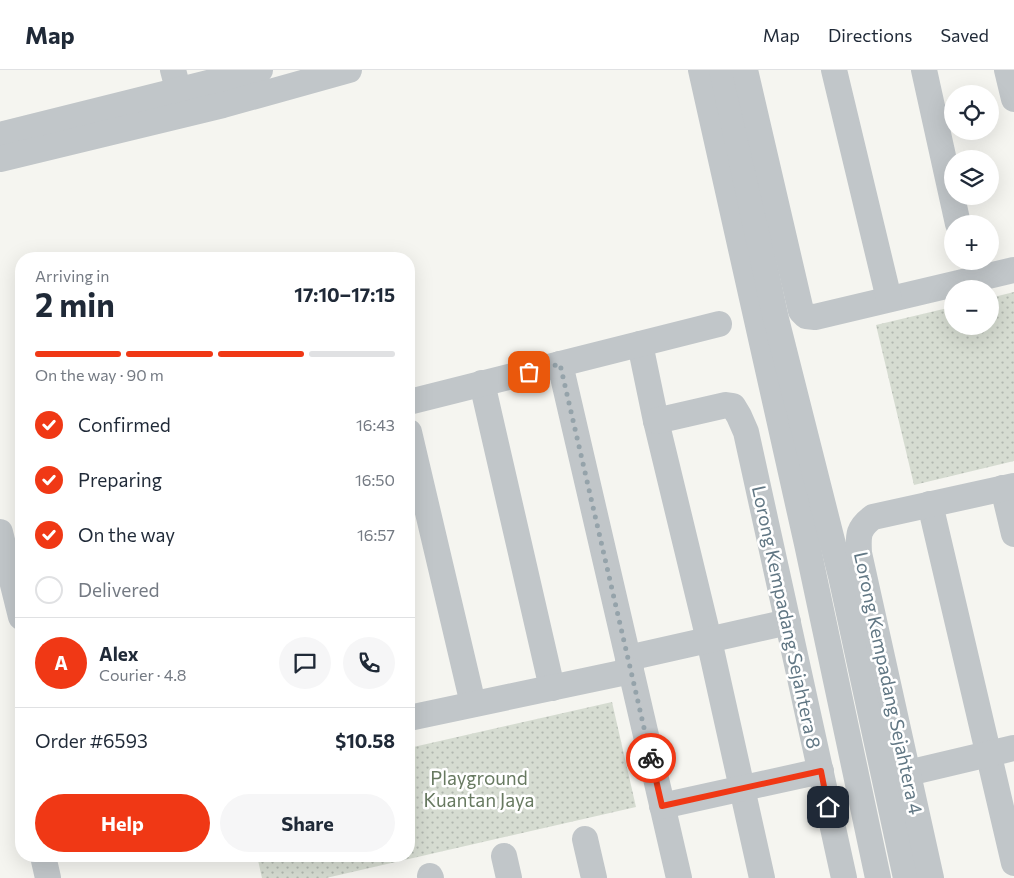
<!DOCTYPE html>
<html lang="en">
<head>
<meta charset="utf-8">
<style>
	:root { --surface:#fff; --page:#f6f6f7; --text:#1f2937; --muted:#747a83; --line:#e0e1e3; --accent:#f03815 }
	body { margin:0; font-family:Commissioner,sans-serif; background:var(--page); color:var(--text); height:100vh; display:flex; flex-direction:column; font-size:19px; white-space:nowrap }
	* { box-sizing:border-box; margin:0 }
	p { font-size:16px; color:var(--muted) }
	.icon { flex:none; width:28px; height:28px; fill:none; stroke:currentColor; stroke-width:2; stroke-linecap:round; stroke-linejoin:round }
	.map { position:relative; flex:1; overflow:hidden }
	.panel { position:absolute; left:15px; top:182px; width:400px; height:610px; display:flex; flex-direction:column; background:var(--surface); border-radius:20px; box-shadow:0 5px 20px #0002 }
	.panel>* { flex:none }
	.tools { position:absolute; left:944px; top:15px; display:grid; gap:10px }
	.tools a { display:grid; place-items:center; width:55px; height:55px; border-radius:50%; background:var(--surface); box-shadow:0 5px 20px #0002; font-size:25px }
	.pin { position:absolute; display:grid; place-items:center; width:42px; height:42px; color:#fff; margin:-21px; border-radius:10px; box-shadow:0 2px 8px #0006 }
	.courier { position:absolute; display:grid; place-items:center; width:50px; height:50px; margin:-25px; border:4px solid #f03815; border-radius:50%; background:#fff; color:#222; box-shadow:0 1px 6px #0007 }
	.summary em { font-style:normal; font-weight:700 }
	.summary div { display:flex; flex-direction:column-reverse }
	.summary { display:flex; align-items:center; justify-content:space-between; height:85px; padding:0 20px }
	h1 { font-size:32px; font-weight:700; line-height:38px }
	.bar { display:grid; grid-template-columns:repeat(4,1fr); gap:8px 5px; align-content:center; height:60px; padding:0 20px }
	.bar i { height:6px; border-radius:4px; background:var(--line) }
	.bar .on { background:var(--accent) }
	.bar p { grid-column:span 4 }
	.line { display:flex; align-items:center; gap:12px; padding:0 20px; border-top:1px solid var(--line) }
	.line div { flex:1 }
	.round { display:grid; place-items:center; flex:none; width:52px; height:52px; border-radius:26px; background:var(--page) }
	ol { padding:0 20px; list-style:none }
	li { display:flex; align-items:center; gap:15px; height:55px }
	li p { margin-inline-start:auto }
	li .icon { padding:5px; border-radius:50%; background:var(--accent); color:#fff; stroke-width:4 }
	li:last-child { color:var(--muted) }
	li i { width:28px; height:28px; border:2px solid var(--line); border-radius:50% }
	.cta { display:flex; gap:10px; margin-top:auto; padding:10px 20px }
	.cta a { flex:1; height:58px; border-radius:30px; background:var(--accent); color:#fff; font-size:20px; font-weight:700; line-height:58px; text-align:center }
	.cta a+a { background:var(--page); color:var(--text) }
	header { display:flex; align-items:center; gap:30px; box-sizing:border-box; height:70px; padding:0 25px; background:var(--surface); border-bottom:1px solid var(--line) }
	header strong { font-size:24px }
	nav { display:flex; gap:28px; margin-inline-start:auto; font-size:18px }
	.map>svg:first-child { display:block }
	.park { fill:url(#park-dots) }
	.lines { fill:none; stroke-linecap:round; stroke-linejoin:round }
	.minor { stroke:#c1c6c9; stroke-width:26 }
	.done { stroke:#95a3aa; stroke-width:5; stroke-dasharray:0 9 }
	.route { stroke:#f03815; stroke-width:6 }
	.labels { text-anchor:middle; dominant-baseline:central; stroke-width:5; stroke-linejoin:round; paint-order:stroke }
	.street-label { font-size:19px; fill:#617784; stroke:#fff }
	.park-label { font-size:19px; fill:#687a61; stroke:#fff }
</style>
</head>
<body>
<header>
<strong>Map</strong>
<nav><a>Map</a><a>Directions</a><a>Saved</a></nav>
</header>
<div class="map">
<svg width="1014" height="808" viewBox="0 0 1014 808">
	<defs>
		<pattern id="park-dots" width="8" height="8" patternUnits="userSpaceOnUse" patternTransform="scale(1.25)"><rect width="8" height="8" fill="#d6dcd1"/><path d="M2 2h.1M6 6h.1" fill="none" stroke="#b1b7af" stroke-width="1.8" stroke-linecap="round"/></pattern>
	</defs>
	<rect width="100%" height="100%" fill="#f5f5f0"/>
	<!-- park -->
	<g class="park">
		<path d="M1014 222V391L914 415 876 255 952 237V256H990V228Z"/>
		<path d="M612 632 636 737 326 808H262L257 786H409V678Z"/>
	</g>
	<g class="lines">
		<!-- minor -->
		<g class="minor">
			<path d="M173 0 183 38"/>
			<path d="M701 0 807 474 878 808"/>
			<path d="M722 0 776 249 841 506 906 808"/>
			<path d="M745 0 801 241 806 246 815 247 1014 200"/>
			<path d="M834 0 889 229"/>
			<path d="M924 0 958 154"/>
			<path d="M1007 0 1014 29"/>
			<path d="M0 65 260 0"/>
			<path d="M0 89 223 35 349 0"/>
			<path d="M640 274 656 351 709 570 762 808"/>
			<path d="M560 294 679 808"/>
			<path d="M482 313 552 618"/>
			<path d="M409 332 719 254"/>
			<path d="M656 351 726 335 733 336 739 346 746 362 844 808"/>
			<path d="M409 362 473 634"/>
			<path d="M1003 418 1014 464"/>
			<path d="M930 434 1014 793"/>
			<path d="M0 462 21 547"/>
			<path d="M628 588 788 552"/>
			<path d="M409 648 631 601"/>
			<path d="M908 703 1014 678"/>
			<path d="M662 736 821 701"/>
			<path d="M585 769 594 808"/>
			<path d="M43 786 48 808"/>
			<path d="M504 786 509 808"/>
			<path d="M430 806 431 808"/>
			<path d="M931 808 859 483C858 465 858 458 873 447L1014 416"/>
		</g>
	</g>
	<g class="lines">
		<!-- done -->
		<path class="done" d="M529 302 560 294 651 688"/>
		<!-- route -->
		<path class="route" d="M651 688 662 736 821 701 828 737"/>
	</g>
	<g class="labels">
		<!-- street labels -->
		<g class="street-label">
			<text transform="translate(787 547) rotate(78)">Lorong Kempadang Sejahtera 8</text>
			<text transform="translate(889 613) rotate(78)">Lorong Kempadang Sejahtera 4</text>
		</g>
		<!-- park labels -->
		<g class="park-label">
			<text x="479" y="707">Playground<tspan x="479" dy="22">Kuantan Jaya</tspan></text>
		</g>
	</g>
</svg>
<div class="tools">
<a><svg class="icon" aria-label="locate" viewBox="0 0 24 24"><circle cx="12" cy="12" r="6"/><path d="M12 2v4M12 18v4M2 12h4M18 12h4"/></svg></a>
<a><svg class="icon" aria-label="layers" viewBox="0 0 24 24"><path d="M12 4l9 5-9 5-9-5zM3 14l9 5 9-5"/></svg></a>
<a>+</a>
<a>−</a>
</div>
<div class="pin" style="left:529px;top:302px;background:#ea580c"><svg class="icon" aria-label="bag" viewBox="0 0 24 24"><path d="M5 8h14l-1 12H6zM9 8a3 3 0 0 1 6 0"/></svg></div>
<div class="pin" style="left:828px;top:737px;background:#1f2937"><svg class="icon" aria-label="home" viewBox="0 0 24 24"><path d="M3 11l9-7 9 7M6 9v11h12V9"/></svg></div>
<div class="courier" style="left:651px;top:688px"><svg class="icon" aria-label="bike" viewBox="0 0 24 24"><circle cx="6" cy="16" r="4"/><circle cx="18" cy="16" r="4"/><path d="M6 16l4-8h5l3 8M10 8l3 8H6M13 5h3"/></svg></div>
<section class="panel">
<div class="summary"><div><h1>2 min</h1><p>Arriving in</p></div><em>17:10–17:15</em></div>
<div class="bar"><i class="on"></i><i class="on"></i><i class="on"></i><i></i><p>On the way · 90 m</p></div>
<ol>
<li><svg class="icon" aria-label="check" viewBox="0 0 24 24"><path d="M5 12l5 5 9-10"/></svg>Confirmed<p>16:43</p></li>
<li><svg class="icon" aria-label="check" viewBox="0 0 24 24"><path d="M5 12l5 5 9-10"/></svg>Preparing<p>16:50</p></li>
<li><svg class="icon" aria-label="check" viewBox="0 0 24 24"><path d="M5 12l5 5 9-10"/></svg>On the way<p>16:57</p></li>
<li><i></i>Delivered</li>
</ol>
<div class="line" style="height:90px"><b class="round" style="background:var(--accent);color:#fff">A</b><div><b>Alex</b><p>Courier · 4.8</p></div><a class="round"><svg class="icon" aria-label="chat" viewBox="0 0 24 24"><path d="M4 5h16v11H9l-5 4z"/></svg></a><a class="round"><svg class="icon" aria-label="phone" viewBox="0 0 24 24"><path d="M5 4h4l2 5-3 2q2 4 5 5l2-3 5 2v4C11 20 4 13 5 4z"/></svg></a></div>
<div class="line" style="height:65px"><div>Order #6593</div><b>$10.58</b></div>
<div class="cta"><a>Help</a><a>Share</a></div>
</section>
</div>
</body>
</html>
